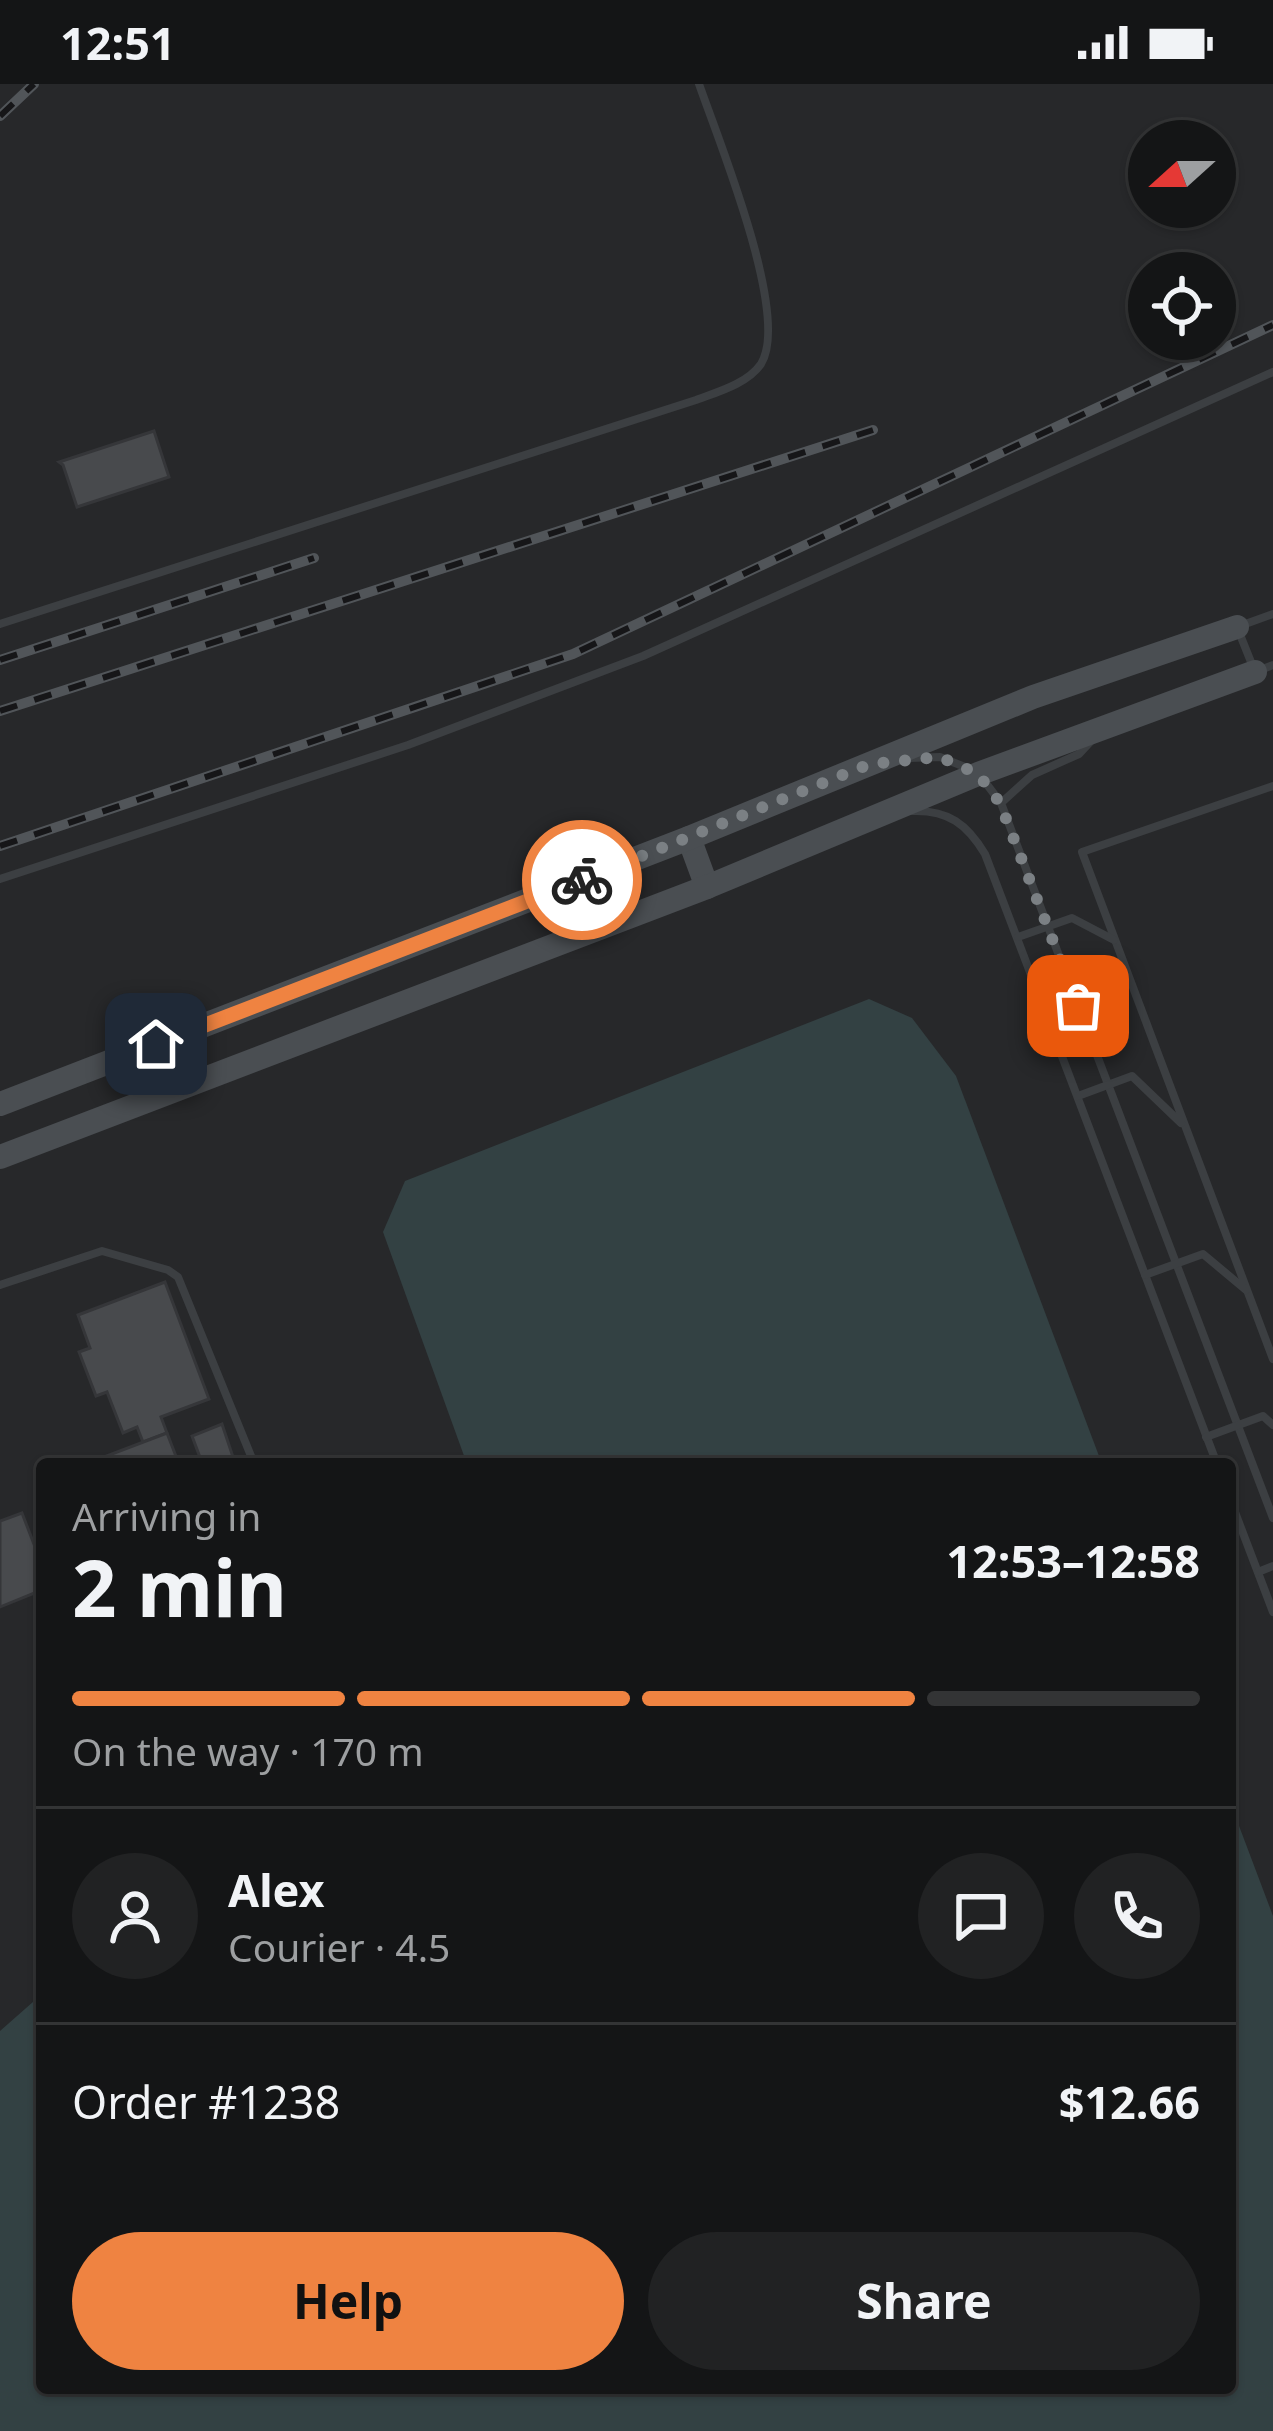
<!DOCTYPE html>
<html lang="en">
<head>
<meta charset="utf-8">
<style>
	:root { --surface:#141516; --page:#212223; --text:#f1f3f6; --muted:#9d9fa1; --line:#333435; --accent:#ef8341 }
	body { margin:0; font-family:"Noto Sans",sans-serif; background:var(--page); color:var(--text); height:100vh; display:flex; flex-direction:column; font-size:45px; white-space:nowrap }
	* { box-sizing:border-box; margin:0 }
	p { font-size:39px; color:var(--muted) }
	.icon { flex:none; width:66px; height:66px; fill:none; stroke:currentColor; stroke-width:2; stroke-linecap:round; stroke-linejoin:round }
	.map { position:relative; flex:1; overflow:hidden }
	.details { position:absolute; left:36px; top:1374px; width:1200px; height:936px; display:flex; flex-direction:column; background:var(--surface); border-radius:12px; box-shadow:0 3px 9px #0004,0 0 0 3px var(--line) }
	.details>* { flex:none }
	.needle { width:78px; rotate:249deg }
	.fabs { position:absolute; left:1128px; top:36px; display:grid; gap:24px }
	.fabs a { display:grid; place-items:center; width:108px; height:108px; border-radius:50%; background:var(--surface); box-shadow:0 3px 9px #0004,0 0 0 3px var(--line); font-size:60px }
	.pin { position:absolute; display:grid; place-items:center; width:102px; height:102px; color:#fff; margin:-51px; border-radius:24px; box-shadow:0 6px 18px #0006 }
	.courier { position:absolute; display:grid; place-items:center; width:120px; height:120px; margin:-60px; border:9px solid #ef8341; border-radius:50%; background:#fff; color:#222; box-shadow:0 3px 15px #0007 }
	.headline em { font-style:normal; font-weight:700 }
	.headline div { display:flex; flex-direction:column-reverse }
	.headline { display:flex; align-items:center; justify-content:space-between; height:204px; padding:0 36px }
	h1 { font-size:78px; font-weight:700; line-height:90px }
	.bar { display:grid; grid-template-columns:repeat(4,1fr); gap:18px 12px; align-content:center; height:144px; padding:0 36px }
	.bar i { height:15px; border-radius:9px; background:var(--line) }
	.bar .on { background:var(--accent) }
	.bar p { grid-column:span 4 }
	.line { display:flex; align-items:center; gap:30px; padding:0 36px; border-top:3px solid var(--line) }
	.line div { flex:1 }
	.round { display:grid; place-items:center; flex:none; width:126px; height:126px; border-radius:63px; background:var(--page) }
	.action { display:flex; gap:24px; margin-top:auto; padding:24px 36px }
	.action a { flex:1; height:138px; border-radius:72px; background:var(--accent); color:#111; font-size:48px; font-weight:700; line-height:138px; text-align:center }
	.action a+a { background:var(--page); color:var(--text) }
	.status { display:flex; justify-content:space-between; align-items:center; height:84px; padding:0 60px; background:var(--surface); direction:ltr }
	.status svg { height:33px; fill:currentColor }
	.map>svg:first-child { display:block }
	.built { fill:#27282a; fill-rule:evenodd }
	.water { fill:#334143 }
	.building { fill:#484a4d; stroke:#353639; stroke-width:3 }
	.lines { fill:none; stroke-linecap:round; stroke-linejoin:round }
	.lane { stroke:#3c3f42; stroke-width:8 }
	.secondary { stroke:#4a4e52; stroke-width:24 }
	.rail-casing { stroke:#515559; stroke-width:10 }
	.rail { stroke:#161618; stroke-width:6; stroke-dasharray:18; stroke-linecap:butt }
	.done { stroke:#7b8084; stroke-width:12; stroke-dasharray:0 21.6 }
	.route { stroke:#ef8341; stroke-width:15 }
</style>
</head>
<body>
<div class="status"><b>12:51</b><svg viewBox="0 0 49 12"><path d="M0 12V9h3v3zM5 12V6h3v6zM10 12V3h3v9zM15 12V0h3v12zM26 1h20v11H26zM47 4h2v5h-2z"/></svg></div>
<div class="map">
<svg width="1273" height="2347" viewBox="0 0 1273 2347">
	<rect width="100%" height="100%" fill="#1b1c1d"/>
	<!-- built -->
	<path class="built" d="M0 0H1273V2347H0ZM1149 57H1215V123H1149ZM1149 189H1215V255H1149ZM42 1380H1230V2304H42Z"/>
	<!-- water -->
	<g class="water">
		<path d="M869 915 912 934 956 992 1102 1380H467L383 1148 405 1097Z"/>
		<path d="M1230 1718 1273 1832V2347H0V1947L42 1910V2304H1230Z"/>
	</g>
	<!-- building -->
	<g class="building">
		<path d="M154 347 169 393 77 423 63 381 59 378Z"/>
		<path d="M165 1198 209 1315 161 1333 167 1349 143 1358 137 1343 123 1349 107 1308 96 1312 79 1268 90 1264 78 1231Z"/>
		<path d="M222 1340 235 1379 208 1380 206 1374 201 1376 192 1352Z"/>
		<path d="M167 1349 179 1380H89L88 1379Z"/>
		<path d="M22 1429 42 1481V1506L0 1523V1437Z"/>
	</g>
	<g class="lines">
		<!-- lane -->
		<g class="lane">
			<path d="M1273 530 1237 543 1255 588 1273 581"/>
			<path d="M0 540 696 316C717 308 747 300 761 280 791 232 718 55 699 0"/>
			<path d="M909 674 940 673 970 685"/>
			<path d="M982 694 1001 719 1273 1434"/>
			<path d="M1273 702 1082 768 1273 1275"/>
			<path d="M1001 719 1032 691 1079 670 1092 656"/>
			<path d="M913 727C948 726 967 740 985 770L1217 1380"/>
			<path d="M0 795 408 661 643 572 1273 288"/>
			<path d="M1018 853 1072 834 1114 856"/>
			<path d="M1078 1012 1132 992 1181 1039"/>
			<path d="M1145 1191 1203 1170 1246 1206"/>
			<path d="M0 1201 102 1167 168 1186 178 1193 251 1372 249 1380"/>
			<path d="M1206 1353 1263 1332 1273 1341"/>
			<path d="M1230 1415 1273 1528"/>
			<path d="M1258 1488 1273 1482"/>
		</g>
		<!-- secondary -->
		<g class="secondary">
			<path d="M689 754 707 803"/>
			<path d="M0 1020 689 754 1033 613 1237 543"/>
			<path d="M0 1073 707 803 978 690 1255 588"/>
		</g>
		<defs>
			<g id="rail">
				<path d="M0 32 34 0"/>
				<path d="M0 576 314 474"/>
				<path d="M0 627 873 346"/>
				<path d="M0 762 573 570 1273 241"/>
			</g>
		</defs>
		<!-- rail casing -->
		<use href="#rail" class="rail-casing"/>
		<!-- rail -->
		<use href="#rail" class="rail"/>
	</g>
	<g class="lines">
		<!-- done -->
		<path class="done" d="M582 796 870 680 940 673 978 690 1000 719 1078 922"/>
		<!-- route -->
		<path class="route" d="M156 960 582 796"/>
	</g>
</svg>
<div class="fabs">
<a><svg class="needle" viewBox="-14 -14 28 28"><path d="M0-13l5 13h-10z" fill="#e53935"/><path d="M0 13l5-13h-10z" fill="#9d9fa1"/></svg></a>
<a><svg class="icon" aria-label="locate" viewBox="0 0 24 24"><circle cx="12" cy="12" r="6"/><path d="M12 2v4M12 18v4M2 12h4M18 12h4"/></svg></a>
</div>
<div class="pin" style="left:1078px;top:922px;background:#ea580c"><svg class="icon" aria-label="bag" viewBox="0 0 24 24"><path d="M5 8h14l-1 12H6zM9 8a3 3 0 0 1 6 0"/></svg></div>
<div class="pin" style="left:156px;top:960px;background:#1f2937"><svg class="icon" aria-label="home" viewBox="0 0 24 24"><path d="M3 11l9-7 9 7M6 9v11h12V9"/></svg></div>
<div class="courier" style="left:582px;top:796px"><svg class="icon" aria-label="bike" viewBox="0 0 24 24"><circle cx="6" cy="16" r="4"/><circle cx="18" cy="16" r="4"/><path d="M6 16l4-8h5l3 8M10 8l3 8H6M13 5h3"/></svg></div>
<section class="details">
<div class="headline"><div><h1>2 min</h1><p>Arriving in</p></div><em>12:53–12:58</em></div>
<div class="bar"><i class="on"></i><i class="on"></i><i class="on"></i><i></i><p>On the way · 170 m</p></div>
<div class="line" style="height:216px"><a class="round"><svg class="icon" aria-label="person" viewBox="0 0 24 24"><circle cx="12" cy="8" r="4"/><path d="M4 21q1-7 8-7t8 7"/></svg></a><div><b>Alex</b><p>Courier · 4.5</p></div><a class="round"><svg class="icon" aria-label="chat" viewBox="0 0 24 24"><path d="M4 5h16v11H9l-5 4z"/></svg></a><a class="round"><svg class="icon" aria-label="phone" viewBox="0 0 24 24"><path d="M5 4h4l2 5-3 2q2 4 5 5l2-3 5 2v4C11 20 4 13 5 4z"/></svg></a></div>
<div class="line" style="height:156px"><div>Order #1238</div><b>$12.66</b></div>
<div class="action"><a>Help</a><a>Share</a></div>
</section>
</div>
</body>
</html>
